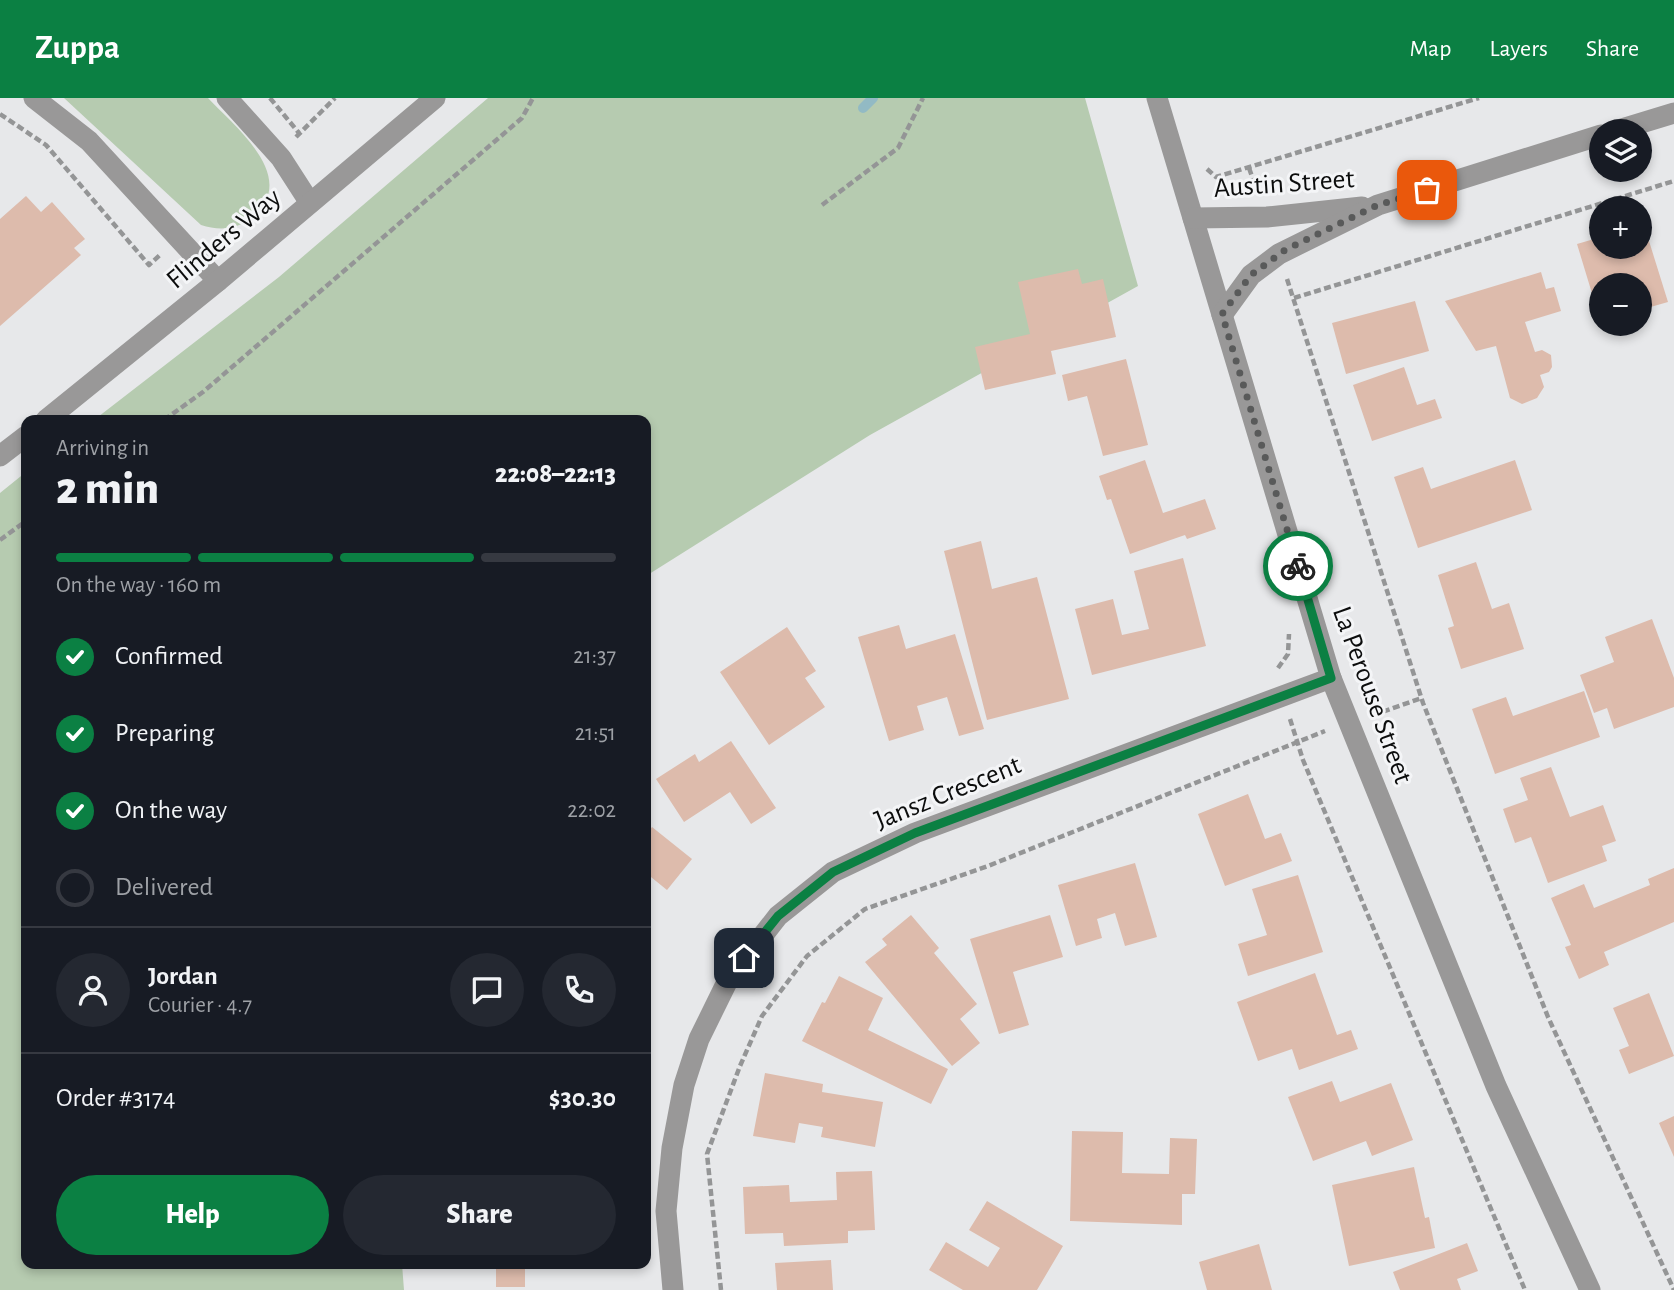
<!DOCTYPE html>
<html lang="en">
<head>
<meta charset="utf-8">
<style>
	:root { --surface:#171b24; --page:#242831; --text:#f1f3f6; --muted:#9ea1a6; --line:#363941; --accent:#0b8043 }
	body { margin:0; font-family:"Alegreya Sans",sans-serif; background:var(--page); color:var(--text); height:100vh; display:flex; flex-direction:column; font-size:26px; white-space:nowrap }
	* { box-sizing:border-box; margin:0 }
	p { font-size:23px; color:var(--muted) }
	.icon { flex:none; width:38px; height:38px; fill:none; stroke:currentColor; stroke-width:2; stroke-linecap:round; stroke-linejoin:round }
	.map { position:relative; flex:1; overflow:hidden }
	.side { position:absolute; left:21px; top:317px; width:630px; height:854px; display:flex; flex-direction:column; background:var(--surface); border-radius:14px; box-shadow:0 4px 10px #0003 }
	.side>* { flex:none }
	.controls { position:absolute; left:1589px; top:21px; display:grid; gap:14px }
	.controls a { display:grid; place-items:center; width:63px; height:63px; border-radius:50%; background:var(--surface); box-shadow:0 4px 10px #0003; font-size:35px }
	.pin { position:absolute; display:grid; place-items:center; width:60px; height:60px; color:#fff; margin:-30px; border-radius:14px; box-shadow:0 4px 10px #0006 }
	.courier { position:absolute; display:grid; place-items:center; width:70px; height:70px; margin:-35px; border:5px solid #0b8043; border-radius:50%; background:#fff; color:#222; box-shadow:0 2px 9px #0007 }
	.headline em { font-style:normal; font-weight:800 }
	.headline div { display:flex; flex-direction:column-reverse }
	.headline { display:flex; align-items:center; justify-content:space-between; height:119px; padding:0 35px }
	h1 { font-size:46px; font-weight:800; line-height:52px }
	.bar { display:grid; grid-template-columns:repeat(4,1fr); gap:10px 7px; align-content:center; height:84px; padding:0 35px }
	.bar i { height:9px; border-radius:5px; background:var(--line) }
	.bar .on { background:var(--accent) }
	.bar p { grid-column:span 4 }
	.line { display:flex; align-items:center; gap:18px; padding:0 35px; border-top:2px solid var(--line) }
	.line div { flex:1 }
	.round { display:grid; place-items:center; flex:none; width:74px; height:74px; border-radius:37px; background:var(--page) }
	ol { padding:0 35px; list-style:none }
	li { display:flex; align-items:center; gap:21px; height:77px }
	li p { margin-inline-start:auto }
	li .icon { padding:7px; border-radius:50%; background:var(--accent); color:#fff; stroke-width:4 }
	li:last-child { color:var(--muted) }
	li i { width:38px; height:38px; border:4px solid var(--line); border-radius:50% }
	.action { display:flex; gap:14px; margin-top:auto; padding:14px 35px }
	.action a { flex:1; height:80px; border-radius:42px; background:var(--accent); color:#fff; font-size:28px; font-weight:800; line-height:80px; text-align:center }
	.action a+a { background:var(--page); color:var(--text) }
	header { display:flex; align-items:center; gap:42px; box-sizing:border-box; height:98px; padding:0 35px; background:var(--accent); color:#fff }
	header strong { font-size:33px }
	nav { display:flex; gap:38px; margin-inline-start:auto; font-size:24px }
	.map>svg:first-child { display:block }
	.green { fill:#b6cbb0 }
	.lines { fill:none; stroke-linecap:round; stroke-linejoin:round }
	.stream { stroke:#92bac4; stroke-width:10 }
	.building { fill:#ddbbac }
	.path { stroke:#949596; stroke-width:4.5; stroke-dasharray:7 3.5; stroke-linecap:butt }
	.minor { stroke:#999898; stroke-width:21 }
	.done { stroke:#595a5a; stroke-width:7; stroke-dasharray:0 12.6 }
	.route { stroke:#0b8043; stroke-width:9 }
	.labels { text-anchor:middle; dominant-baseline:central; stroke-width:6; stroke-linejoin:round; paint-order:stroke }
	.street-label { font-size:28px; fill:#0c0d0d; stroke:#f4f5f7 }
</style>
</head>
<body>
<header>
<strong>Zuppa</strong>
<nav><a>Map</a><a>Layers</a><a>Share</a></nav>
</header>
<div class="map">
<svg width="1674" height="1192" viewBox="0 0 1674 1192">
	<rect width="100%" height="100%" fill="#e7e8ea"/>
	<!-- green -->
	<g class="green">
		<path d="M64 0H208C234 28 301 80 252 119 237 132 219 133 201 127Z"/>
		<path d="M488 0H1085L1138 188 870 337 646 478V322H94L279 179Z"/>
		<path d="M26 374V1166H402L404 1192H0V395Z"/>
	</g>
	<g class="lines">
		<!-- stream -->
		<path class="stream" d="M863 10 873 0"/>
	</g>
	<!-- building -->
	<g class="building">
		<path d="M26 98 41 114 52 104 85 141 74 150 81 157 0 228V121Z"/>
		<path d="M1601 139V149H1606L1608 156 1630 149H1640V146L1649 143 1668 204 1640 212V187H1601V225L1577 146Z"/>
		<path d="M1078 171 1082 186 1103 181 1116 239 1051 253 1056 276 985 292 975 249 1030 236 1018 184Z"/>
		<path d="M1541 174 1546 191 1554 189 1561 213 1525 224 1535 254 1542 252 1551 257 1552 269 1549 274 1540 277 1544 289 1537 300 1522 306 1510 300 1496 248 1476 253 1445 203Z"/>
		<path d="M1415 203 1429 253 1346 276 1332 225Z"/>
		<path d="M1126 261 1148 347 1103 358 1087 298 1068 303 1062 277Z"/>
		<path d="M1404 269 1417 307 1435 301 1442 320 1372 343 1353 287Z"/>
		<path d="M1145 362 1163 415 1205 401 1216 431 1187 441 1185 437 1130 456 1111 401 1107 402 1099 378Z"/>
		<path d="M1515 362 1532 412 1418 450 1394 379 1423 369 1431 391Z"/>
		<path d="M981 443 992 491 1037 479 1069 601 987 622 944 453Z"/>
		<path d="M1183 460 1206 548 1092 577 1075 511 1113 501 1122 537 1149 531 1134 473Z"/>
		<path d="M1476 464 1492 511 1509 505 1524 551 1461 571 1448 530 1454 528 1438 477Z"/>
		<path d="M1652 521 1674 580V609L1614 631 1607 610 1594 615 1580 577 1614 564 1605 539Z"/>
		<path d="M899 527 906 551 955 536 984 631 959 638 947 599 917 608 924 632 889 643 858 539Z"/>
		<path d="M787 529 816 573 805 580 825 609 769 647 720 574Z"/>
		<path d="M1584 593 1600 639 1495 676 1472 611 1506 599 1513 618Z"/>
		<path d="M731 643 776 710 751 726 730 694 684 724 656 681 695 656 699 664Z"/>
		<path d="M1551 669 1570 719 1603 707 1616 743 1602 748 1607 763 1548 785 1531 739 1515 745 1503 711 1528 702 1520 680Z"/>
		<path d="M1248 696 1265 741 1281 735 1292 763 1225 788 1198 716Z"/>
		<path d="M652 729 692 761 667 792 646 775V737Z"/>
		<path d="M1135 765 1157 839 1125 848 1115 815 1097 821 1102 840 1076 848 1058 787Z"/>
		<path d="M1674 770V824L1604 854 1609 867 1579 881 1565 849 1571 847 1551 800 1584 786 1594 810 1650 787 1648 781Z"/>
		<path d="M1298 777 1323 854 1248 878 1238 846 1267 837 1252 791Z"/>
		<path d="M911 817 939 850 934 855 977 906 960 921 980 945 952 968 865 864 887 847 882 841Z"/>
		<path d="M1050 817 1063 859 1013 874 1029 927 999 936 970 841Z"/>
		<path d="M1315 875 1337 937 1351 932 1358 951 1299 972 1292 951 1258 963 1237 904Z"/>
		<path d="M839 878 883 900 868 932 948 971 931 1006 802 943 822 904 825 905Z"/>
		<path d="M1649 895 1674 958 1629 976 1619 952 1629 948 1613 910Z"/>
		<path d="M765 975 823 986 822 994 883 1004 875 1049 821 1039 823 1029 799 1025 795 1045 753 1038Z"/>
		<path d="M1332 983 1340 1004 1391 985 1413 1042 1372 1058 1366 1043 1313 1063 1288 999Z"/>
		<path d="M1674 1018V1059L1659 1025Z"/>
		<path d="M1072 1033 1123 1034 1122 1075 1169 1076 1170 1040 1197 1041 1195 1096H1182V1127L1070 1123Z"/>
		<path d="M1414 1069 1425 1120 1429 1119 1435 1150 1349 1168 1332 1087Z"/>
		<path d="M872 1073 875 1132 848 1133V1145L784 1148 783 1135 745 1136 743 1089 789 1087 790 1104 837 1102 836 1074Z"/>
		<path d="M987 1103 1063 1148 1037 1192H963L929 1172 946 1144 988 1169 1000 1150 969 1132Z"/>
		<path d="M1467 1145 1478 1173 1457 1181 1461 1192H1400L1393 1174Z"/>
		<path d="M1259 1146 1272 1192H1207L1199 1164Z"/>
		<path d="M831 1162 833 1192H777L775 1165Z"/>
		<rect x="496" y="1166" width="29" height="23"/>
	</g>
	<g class="lines">
		<!-- path -->
		<g class="path">
			<path d="M270 0 299 35"/>
			<path d="M0 16 46 47 149 167 161 156"/>
			<path d="M296 39 335 0"/>
			<path d="M1249 70 1257 93"/>
			<path d="M1207 71 1216 79 1479 0"/>
			<path d="M822 107 898 50 923 0"/>
			<path d="M1287 181 1423 605 1548 919 1674 1192"/>
			<path d="M1294 200 1674 83"/>
			<path d="M164 322 203 294 522 20 533 0"/>
			<path d="M0 442 26 423"/>
			<path d="M1278 570 1288 556 1289 536"/>
			<path d="M1373 617 1422 600"/>
			<path d="M1290 621 1303 662 1525 1192"/>
			<path d="M721 1192 707 1056 740 968 762 918 807 858 865 811 988 768 1325 633"/>
		</g>
		<!-- minor -->
		<g class="minor">
			<path d="M34 0 89 43 218 183"/>
			<path d="M227 0 281 60 310 105"/>
			<path d="M1157 0 1331 580 1496 988 1590 1192"/>
			<path d="M1615 33 1674 15"/>
			<path d="M1193 120 1267 119 1362 109"/>
			<path d="M1222 217 1251 177 1279 156 1378 107 1601 37"/>
			<path d="M46 322 218 183 435 0"/>
			<path d="M0 358 26 338"/>
			<path d="M673 1192 666 1113 672 1050 684 987 699 941 728 882 778 818 833 774 915 735 1331 580"/>
		</g>
	</g>
	<g class="lines">
		<!-- done -->
		<path class="done" d="M1298 468 1222 216 1251 177 1285 152 1378 107 1427 92"/>
		<!-- route -->
		<path class="route" d="M744 860 778 818 833 774 915 735 1331 580 1298 468"/>
	</g>
	<g class="labels">
		<!-- street labels -->
		<g class="street-label">
			<text transform="translate(1284 86) rotate(-4)">Austin Street</text>
			<text transform="translate(224 141) rotate(-40)">Flinders Way</text>
			<text transform="translate(1372 597) rotate(70)">La Perouse Street</text>
			<text transform="translate(948 695) rotate(-22)">Jansz Crescent</text>
		</g>
	</g>
</svg>
<div class="controls">
<a><svg class="icon" aria-label="layers" viewBox="0 0 24 24"><path d="M12 4l9 5-9 5-9-5zM3 14l9 5 9-5"/></svg></a>
<a>+</a>
<a>−</a>
</div>
<div class="pin" style="left:1427px;top:92px;background:#ea580c"><svg class="icon" aria-label="bag" viewBox="0 0 24 24"><path d="M5 8h14l-1 12H6zM9 8a3 3 0 0 1 6 0"/></svg></div>
<div class="pin" style="left:744px;top:860px;background:#1f2937"><svg class="icon" aria-label="home" viewBox="0 0 24 24"><path d="M3 11l9-7 9 7M6 9v11h12V9"/></svg></div>
<div class="courier" style="left:1298px;top:468px"><svg class="icon" aria-label="bike" viewBox="0 0 24 24"><circle cx="6" cy="16" r="4"/><circle cx="18" cy="16" r="4"/><path d="M6 16l4-8h5l3 8M10 8l3 8H6M13 5h3"/></svg></div>
<section class="side">
<div class="headline"><div><h1>2 min</h1><p>Arriving in</p></div><em>22:08–22:13</em></div>
<div class="bar"><i class="on"></i><i class="on"></i><i class="on"></i><i></i><p>On the way · 160 m</p></div>
<ol>
<li><svg class="icon" aria-label="check" viewBox="0 0 24 24"><path d="M5 12l5 5 9-10"/></svg>Confirmed<p>21:37</p></li>
<li><svg class="icon" aria-label="check" viewBox="0 0 24 24"><path d="M5 12l5 5 9-10"/></svg>Preparing<p>21:51</p></li>
<li><svg class="icon" aria-label="check" viewBox="0 0 24 24"><path d="M5 12l5 5 9-10"/></svg>On the way<p>22:02</p></li>
<li><i></i>Delivered</li>
</ol>
<div class="line" style="height:126px"><a class="round"><svg class="icon" aria-label="person" viewBox="0 0 24 24"><circle cx="12" cy="8" r="4"/><path d="M4 21q1-7 8-7t8 7"/></svg></a><div><b>Jordan</b><p>Courier · 4.7</p></div><a class="round"><svg class="icon" aria-label="chat" viewBox="0 0 24 24"><path d="M4 5h16v11H9l-5 4z"/></svg></a><a class="round"><svg class="icon" aria-label="phone" viewBox="0 0 24 24"><path d="M5 4h4l2 5-3 2q2 4 5 5l2-3 5 2v4C11 20 4 13 5 4z"/></svg></a></div>
<div class="line" style="height:91px"><div>Order #3174</div><b>$30.30</b></div>
<div class="action"><a>Help</a><a>Share</a></div>
</section>
</div>
</body>
</html>
